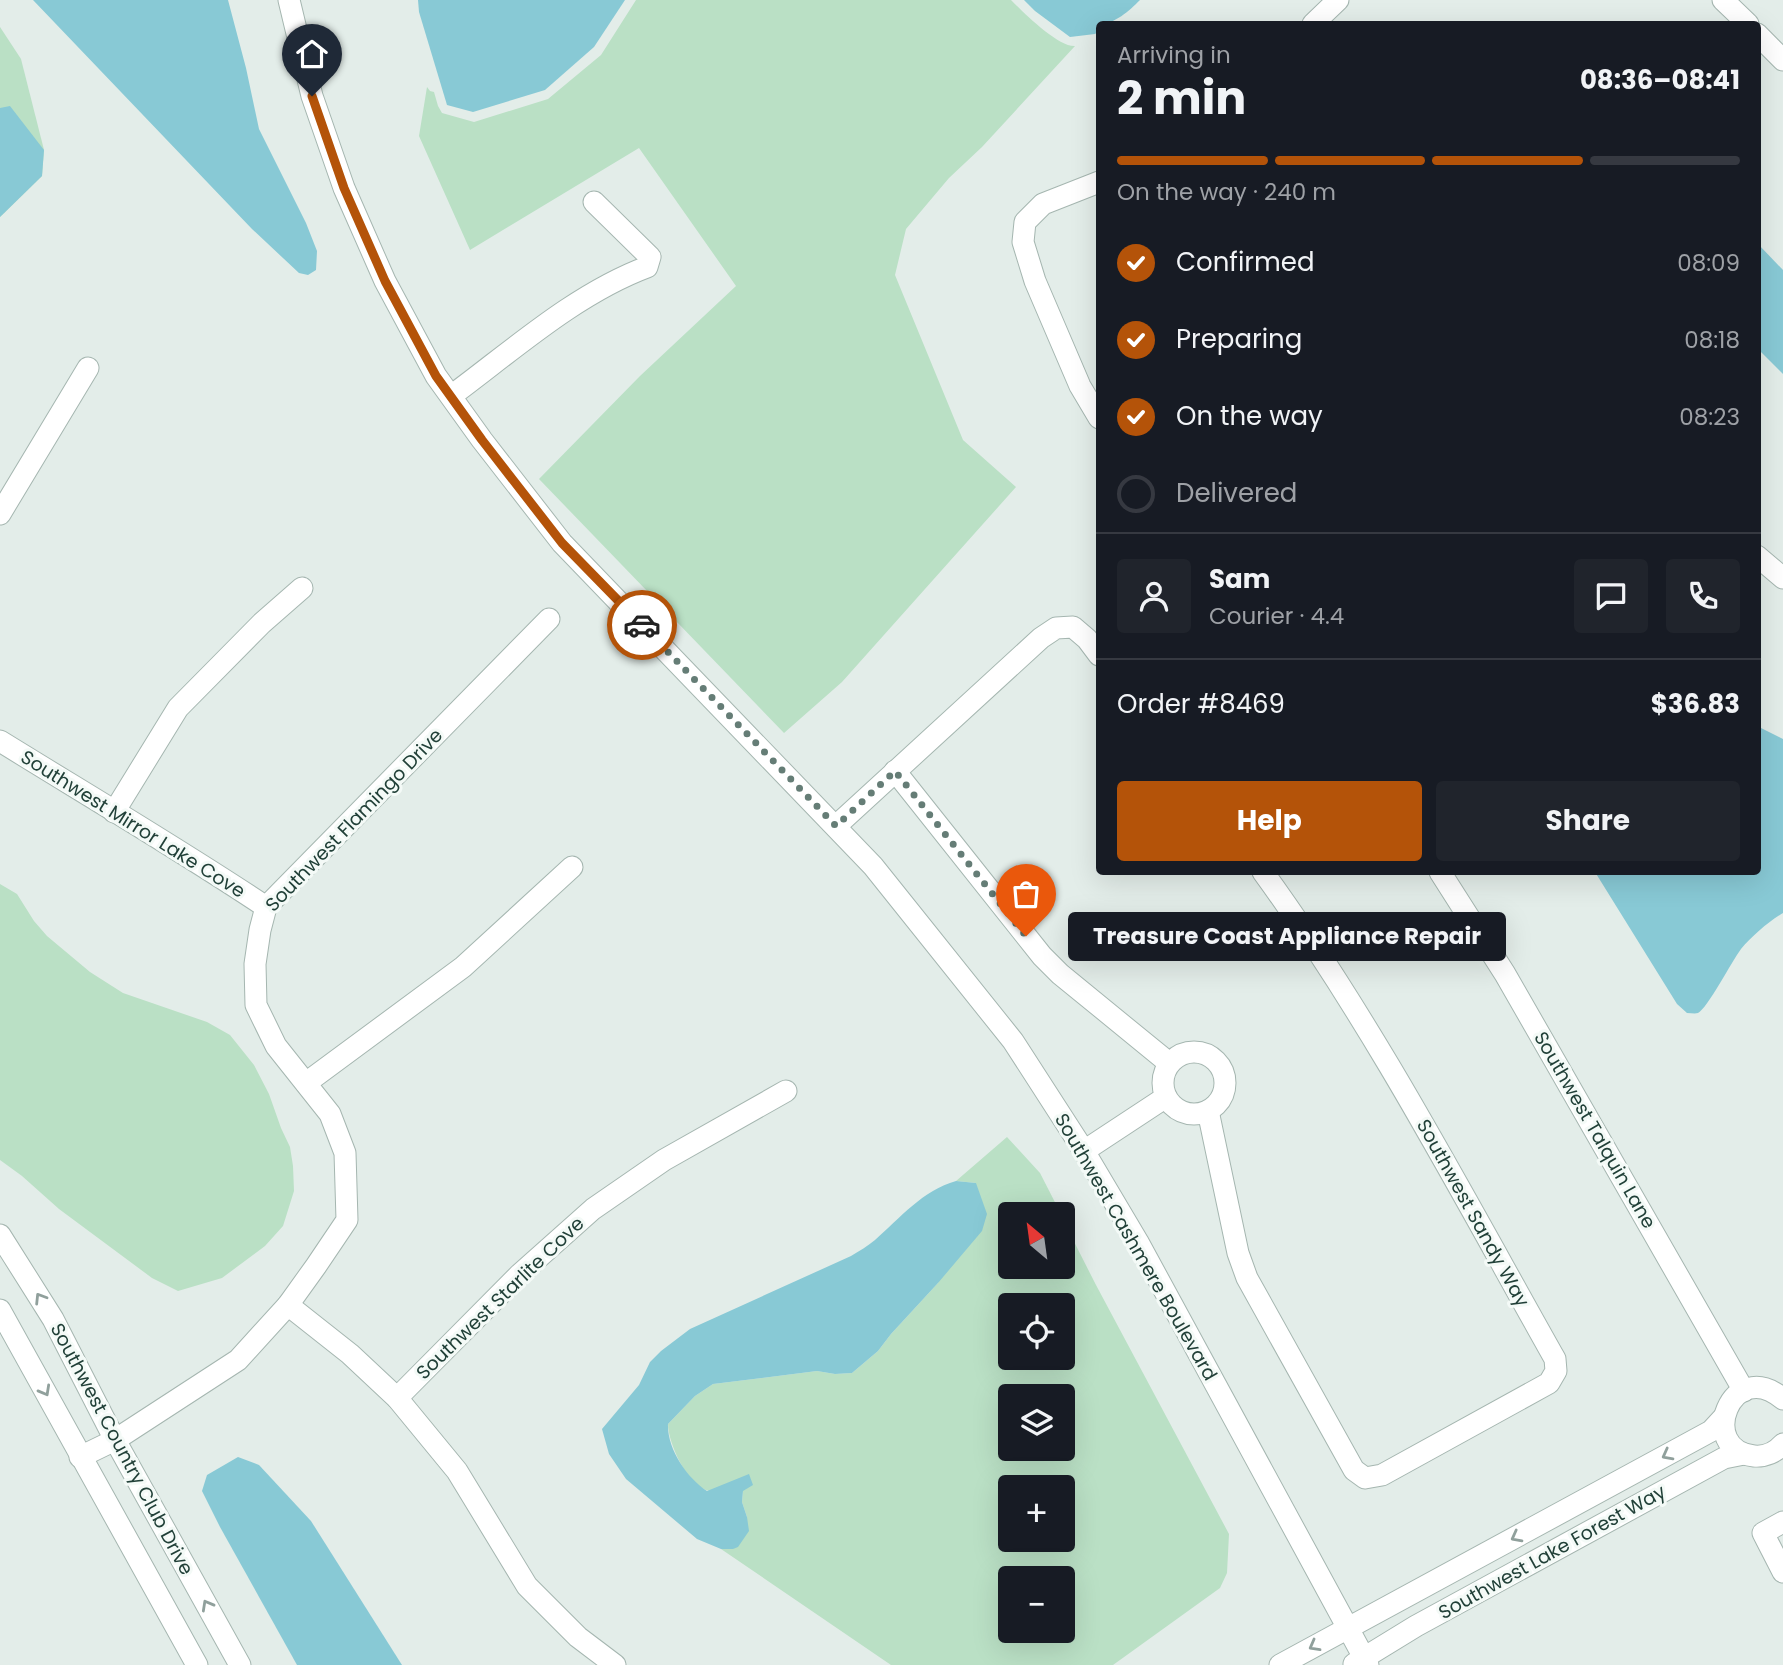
<!DOCTYPE html>
<html lang="en">
<head>
<meta charset="utf-8">
<style>
	:root { --surface:#171b24; --page:#20242c; --text:#f1f3f6; --muted:#9ea1a6; --line:#363941; --accent:#b45309 }
	body { margin:0; font-family:Poppins,sans-serif; background:var(--page); color:var(--text); height:100vh; display:flex; flex-direction:column; font-size:26px; white-space:nowrap }
	* { box-sizing:border-box; margin:0 }
	p { font-size:23px; color:var(--muted) }
	.icon { flex:none; width:38px; height:38px; fill:none; stroke:currentColor; stroke-width:2; stroke-linecap:round; stroke-linejoin:round }
	.map { position:relative; flex:1; overflow:hidden }
	.details { position:absolute; left:1096px; top:21px; width:665px; height:854px; display:flex; flex-direction:column; background:var(--surface); border-radius:7px; box-shadow:0 7px 28px #0002 }
	.details>* { flex:none }
	.needle { width:46px; rotate:331deg }
	.fabs { position:absolute; left:998px; top:1202px; display:grid; gap:14px }
	.fabs a { display:grid; place-items:center; width:77px; height:77px; border-radius:7px; background:var(--surface); box-shadow:0 7px 28px #0002; font-size:35px }
	.pin { position:absolute; display:grid; place-items:center; width:60px; height:60px; color:#fff; margin:-72px -30px; border-radius:50% 50% 50% 0; rotate:-45deg; box-shadow:0 0 7px #0007 }
	.pin .icon { rotate:45deg }
	.courier { position:absolute; display:grid; place-items:center; width:70px; height:70px; margin:-35px; border:5px solid #b45309; border-radius:50%; background:#fff; color:#222; box-shadow:0 2px 9px #0007 }
	.bubble { position:absolute; height:49px; border-radius:7px; background:var(--surface); box-shadow:0 7px 28px #0002; font-size:23px; font-weight:700; line-height:49px; text-align:center }
	.summary em { font-style:normal; font-weight:700 }
	.summary div { display:flex; flex-direction:column-reverse }
	.summary { display:flex; align-items:center; justify-content:space-between; height:119px; padding:0 21px }
	h1 { font-size:46px; font-weight:700; line-height:52px }
	.bar { display:grid; grid-template-columns:repeat(4,1fr); gap:10px 7px; align-content:center; height:84px; padding:0 21px }
	.bar i { height:9px; border-radius:5px; background:var(--line) }
	.bar .on { background:var(--accent) }
	.bar p { grid-column:span 4 }
	.line { display:flex; align-items:center; gap:18px; padding:0 21px; border-top:2px solid var(--line) }
	.line div { flex:1 }
	.round { display:grid; place-items:center; flex:none; width:74px; height:74px; border-radius:7px; background:var(--page) }
	ol { padding:0 21px; list-style:none }
	li { display:flex; align-items:center; gap:21px; height:77px }
	li p { margin-inline-start:auto }
	li .icon { padding:7px; border-radius:50%; background:var(--accent); color:#fff; stroke-width:4 }
	li:last-child { color:var(--muted) }
	li i { width:38px; height:38px; border:4px solid var(--line); border-radius:50% }
	.button { display:flex; gap:14px; margin-top:auto; padding:14px 21px }
	.button a { flex:1; height:80px; border-radius:7px; background:var(--accent); color:#fff; font-size:28px; font-weight:700; line-height:80px; text-align:center }
	.button a+a { background:var(--page); color:var(--text) }
	.map>svg:first-child { display:block }
	.green { fill:#bae0c5; fill-rule:evenodd }
	.water { fill:#88c9d5 }
	.lines { fill:none; stroke-linecap:round; stroke-linejoin:round }
	.minor-casing { stroke:#a5b6b0; stroke-width:23 }
	.minor { stroke:#fff; stroke-width:21 }
	.oneway { stroke:#90a09c }
	.done { stroke:#657d76; stroke-width:7; stroke-dasharray:0 12.6 }
	.route { stroke:#b45309; stroke-width:9 }
	.labels { text-anchor:middle; dominant-baseline:central; stroke-width:6; stroke-linejoin:round; paint-order:stroke }
	.street-label { font-size:19px; fill:#214038; stroke:#f4faf7 }
</style>
</head>
<body>
<div class="map">
<svg width="1783" height="1665" viewBox="0 0 1783 1665">
	<rect width="100%" height="100%" fill="#e3ede9"/>
	<!-- green -->
	<g class="green">
		<path d="M636 0H1011C1023 12 1058 47 1075 46L982 147 949 178 906 229 895 275 963 440 1016 487 842 682 784 733 539 479 640 376 736 286 639 148 470 250 419 136 427 87 430 91 434 92 438 106 442 113 474 122 548 99 601 55Z"/>
		<path d="M0 27 21 59 44 150 42 176 0 217Z"/>
		<path d="M0 884 17 894 34 921 47 936 90 972 123 993 207 1022 230 1035 254 1065 269 1094 281 1128 290 1147 293 1166 294 1191 283 1226 265 1246 222 1278 178 1291 152 1278 59 1209 22 1176 0 1160Z"/>
		<path d="M1007 1137 1040 1173 1061 1214H1010V1267H1062V1218L1096 1285 1229 1534 1227 1573 1220 1588 1113 1665H891L721 1549H733L747 1517 742 1502 743 1491C733 1491 720 1493 710 1491 688 1488 668 1443 668 1424L695 1396 713 1384 817 1371 835 1374 852 1373 878 1351 891 1334 938 1283 976 1183 956 1181ZM1010 1306H1062V1358H1010ZM1010 1396H1062V1449H1010ZM1010 1488H1062V1540H1010ZM1010 1578H1062V1631H1010Z"/>
	</g>
	<!-- water -->
	<g class="water">
		<path d="M33 0H228L246 68 259 129 306 223 317 251 316 270 308 275 299 273 252 229Z"/>
		<path d="M418 0H625L594 47 545 90 473 112 447 105 419 12Z"/>
		<path d="M1024 0H1140C1129 11 1115 24 1099 24V31L1095 34 1070 37 1035 11Z"/>
		<path d="M10 106 44 150 42 176 0 217V108Z"/>
		<path d="M1757 243 1783 270V374L1757 348Z"/>
		<path d="M1757 726 1783 739V913C1768 922 1752 936 1741 949 1732 961 1707 1009 1698 1013 1695 1014 1691 1013 1687 1013L1677 1004 1595 872H1757Z"/>
		<path d="M956 1181 976 1183 987 1214 982 1231 938 1283 891 1334 878 1351 852 1373 835 1374 817 1371 713 1384 695 1396 668 1424C667 1449 687 1478 707 1491L749 1474 753 1485 743 1491 742 1502 747 1517 749 1531 738 1547 733 1549H721L697 1539 626 1479 609 1454 602 1429 639 1385 650 1362 661 1351 690 1329 851 1256C859 1251 868 1246 875 1240 900 1218 923 1190 956 1181Z"/>
		<path d="M238 1457 259 1465 311 1521 402 1665H297L220 1527 202 1491 207 1475Z"/>
	</g>
	<g class="lines">
		<defs>
			<g id="minor">
				<path d="M289 0 312 96 344 188 385 281 436 376 482 440 562 543 873 866 1013 1041 1084 1151 1138 1242 1368 1665"/>
				<path d="M1723 0 1748 24"/>
				<path d="M1313 24 1338 0"/>
				<path d="M1757 34 1783 60"/>
				<path d="M1099 182 1043 204 1025 222 1023 242 1035 281 1080 386 1099 418"/>
				<path d="M451 396C512 351 575 294 647 267L650 257 594 202"/>
				<path d="M0 514 88 368"/>
				<path d="M1757 556 1783 578"/>
				<path d="M0 741C89 796 179 849 266 907"/>
				<path d="M895 771 1042 956 1060 974 1169 1063"/>
				<path d="M114 812 178 708 262 623 302 588"/>
				<path d="M836 826 1041 638 1056 628 1073 627 1087 639 1099 655"/>
				<path d="M1440 872 1505 974 1744 1391"/>
				<circle cx="1194" cy="1083" r="31"/>
				<path d="M306 1083 463 967 572 867"/>
				<path d="M1208 1111 1238 1253 1247 1278 1354 1470 1365 1478 1382 1475 1549 1383 1556 1371 1555 1359C1462 1194 1374 1025 1263 872"/>
				<path d="M1084 1151 1166 1097"/>
				<path d="M0 1235 53 1319 115 1440 240 1665"/>
				<path d="M288 1305 350 1354 397 1398 457 1471 527 1586 578 1637 615 1665"/>
				<path d="M0 1310 197 1665"/>
				<path d="M397 1398 520 1274 593 1209 664 1160 786 1091"/>
				<path d="M1783 1399C1731 1355 1696 1450 1754 1456 1765 1457 1776 1452 1783 1444"/>
				<path d="M80 1457 115 1440 238 1360 288 1305 316 1266 347 1220 345 1153 330 1114 276 1046 256 1005 255 964 260 930 266 907 549 619"/>
				<path d="M1783 1522 1763 1533 1783 1572"/>
				<path d="M1354 1664 1416 1626 1724 1458 1744 1454"/>
				<path d="M1280 1665 1711 1431 1723 1418"/>
			</g>
		</defs>
		<!-- minor casing -->
		<use href="#minor" class="minor-casing"/>
		<!-- minor -->
		<use href="#minor" class="minor"/>
	</g>
	<!-- one-way arrows -->
	<defs><path id="oneway-chevron" d="M-2-3.5L2.5 0L-2 3.5" fill="none" stroke-width="1.6" stroke-linecap="round" stroke-linejoin="round" transform="scale(1.75)"/></defs>
	<g class="oneway">
		<use href="#oneway-chevron" transform="translate(40 1298) rotate(-122)"/>
		<use href="#oneway-chevron" transform="translate(45 1391) rotate(61)"/>
		<use href="#oneway-chevron" transform="translate(1667 1455) rotate(152)"/>
		<use href="#oneway-chevron" transform="translate(1516 1537) rotate(152)"/>
		<use href="#oneway-chevron" transform="translate(207 1605) rotate(-119)"/>
		<use href="#oneway-chevron" transform="translate(1314 1646) rotate(151)"/>
	</g>
	<g class="lines">
		<!-- done -->
		<path class="done" d="M642 625 836 826 895 771 1026 936"/>
		<!-- route -->
		<path class="route" d="M312 96 344 188 385 281 436 376 482 440 562 543 642 625"/>
	</g>
	<g class="labels">
		<!-- street labels -->
		<g class="street-label">
			<text transform="translate(354 820) rotate(-46)">Southwest Flamingo Drive</text>
			<text transform="translate(133 824) rotate(32)">Southwest Mirror Lake Cove</text>
			<text transform="translate(1595 1130) rotate(60)">Southwest Talquin Lane</text>
			<text transform="translate(1473 1213) rotate(61)">Southwest Sandy Way</text>
			<text transform="translate(1136 1247) rotate(60)">Southwest Cashmere Boulevard</text>
			<text transform="translate(500 1298) rotate(-44)">Southwest Starlite Cove</text>
			<text transform="translate(122 1449) rotate(62)">Southwest Country Club Drive</text>
			<text transform="translate(1552 1552) rotate(-29)">Southwest Lake Forest Way</text>
		</g>
	</g>
</svg>
<div class="fabs">
<a><svg class="needle" viewBox="-14 -14 28 28"><path d="M0-13l5 13h-10z" fill="#e53935"/><path d="M0 13l5-13h-10z" fill="#9ea1a6"/></svg></a>
<a><svg class="icon" aria-label="locate" viewBox="0 0 24 24"><circle cx="12" cy="12" r="6"/><path d="M12 2v4M12 18v4M2 12h4M18 12h4"/></svg></a>
<a><svg class="icon" aria-label="layers" viewBox="0 0 24 24"><path d="M12 4l9 5-9 5-9-5zM3 14l9 5 9-5"/></svg></a>
<a>+</a>
<a>−</a>
</div>
<div class="pin" style="left:1026px;top:936px;background:#ea580c"><svg class="icon" aria-label="bag" viewBox="0 0 24 24"><path d="M5 8h14l-1 12H6zM9 8a3 3 0 0 1 6 0"/></svg></div>
<div class="pin" style="left:312px;top:96px;background:#1f2937"><svg class="icon" aria-label="home" viewBox="0 0 24 24"><path d="M3 11l9-7 9 7M6 9v11h12V9"/></svg></div>
<div class="courier" style="left:642px;top:625px"><svg class="icon" aria-label="car" viewBox="0 0 24 24"><path d="M5 17H2v-5l4-1 3-4h7l3 4 3 1v5h-3M9 17h6M6 11h13"/><circle cx="7" cy="17" r="2"/><circle cx="17" cy="17" r="2"/></svg></div>
<div class="bubble" style="left:1068px;top:912px;width:438px">Treasure Coast Appliance Repair</div>
<section class="details">
<div class="summary"><div><h1>2 min</h1><p>Arriving in</p></div><em>08:36–08:41</em></div>
<div class="bar"><i class="on"></i><i class="on"></i><i class="on"></i><i></i><p>On the way · 240 m</p></div>
<ol>
<li><svg class="icon" aria-label="check" viewBox="0 0 24 24"><path d="M5 12l5 5 9-10"/></svg>Confirmed<p>08:09</p></li>
<li><svg class="icon" aria-label="check" viewBox="0 0 24 24"><path d="M5 12l5 5 9-10"/></svg>Preparing<p>08:18</p></li>
<li><svg class="icon" aria-label="check" viewBox="0 0 24 24"><path d="M5 12l5 5 9-10"/></svg>On the way<p>08:23</p></li>
<li><i></i>Delivered</li>
</ol>
<div class="line" style="height:126px"><a class="round"><svg class="icon" aria-label="person" viewBox="0 0 24 24"><circle cx="12" cy="8" r="4"/><path d="M4 21q1-7 8-7t8 7"/></svg></a><div><b>Sam</b><p>Courier · 4.4</p></div><a class="round"><svg class="icon" aria-label="chat" viewBox="0 0 24 24"><path d="M4 5h16v11H9l-5 4z"/></svg></a><a class="round"><svg class="icon" aria-label="phone" viewBox="0 0 24 24"><path d="M5 4h4l2 5-3 2q2 4 5 5l2-3 5 2v4C11 20 4 13 5 4z"/></svg></a></div>
<div class="line" style="height:91px"><div>Order #8469</div><b>$36.83</b></div>
<div class="button"><a>Help</a><a>Share</a></div>
</section>
</div>
</body>
</html>
